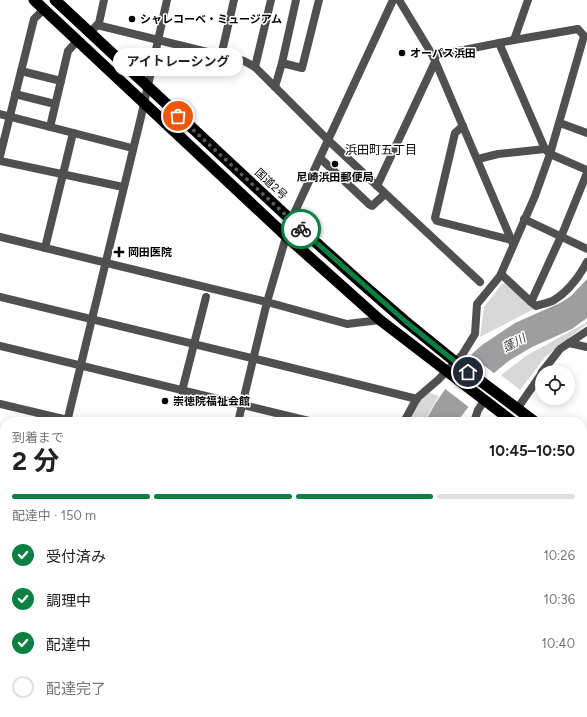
<!DOCTYPE html>
<html lang="ja">
<head>
<meta charset="utf-8">
<style>
	:root { --surface:#fff; --page:#f2f2f2; --text:#222; --muted:#767676; --line:#e0e0e0; --accent:#0b8043 }
	body { margin:0; font-family:Figtree,"Noto Sans JP",sans-serif; background:var(--page); color:var(--text); height:100vh; display:flex; flex-direction:column; font-size:15px; white-space:nowrap }
	* { box-sizing:border-box; margin:0 }
	p { font-size:13px; color:var(--muted) }
	.icon { flex:none; width:22px; height:22px; fill:none; stroke:currentColor; stroke-width:2; stroke-linecap:round; stroke-linejoin:round }
	.map { position:relative; flex:1; overflow:hidden }
	.drawer { position:absolute; left:0px; top:417px; width:587px; height:300px; display:flex; flex-direction:column; background:var(--surface); border-radius:16px 16px 0 0; box-shadow:0 2px 10px #0003 }
	.drawer>* { flex:none }
	.buttons { position:absolute; left:535px; top:365px; display:grid; gap:8px }
	.buttons a { display:grid; place-items:center; width:40px; height:40px; border-radius:50%; background:var(--surface); box-shadow:0 2px 10px #0003; font-size:20px }
	.pin { position:absolute; display:grid; place-items:center; width:34px; height:34px; color:#fff; margin:-17px; border:2px solid #fff; border-radius:50%; box-shadow:0 1px 4px #0007 }
	.courier { position:absolute; display:grid; place-items:center; width:40px; height:40px; margin:-20px; border:3px solid #0b8043; border-radius:50%; background:#fff; color:#222; box-shadow:0 1px 5px #0007 }
	.bubble { position:absolute; height:28px; border-radius:14px; background:var(--surface); box-shadow:0 2px 10px #0003; font-size:13px; font-weight:700; line-height:28px; text-align:center }
	.headline em { font-style:normal; font-weight:700 }
	.headline div { display:flex; flex-direction:column-reverse }
	.headline { display:flex; align-items:center; justify-content:space-between; height:68px; padding:0 12px }
	h1 { font-size:26px; font-weight:700; line-height:30px }
	.bar { display:grid; grid-template-columns:repeat(4,1fr); gap:6px 4px; align-content:center; height:48px; padding:0 12px }
	.bar i { height:5px; border-radius:3px; background:var(--line) }
	.bar .current { background:var(--accent) }
	.bar p { grid-column:span 4 }
	ol { padding:0 12px; list-style:none }
	li { display:flex; align-items:center; gap:12px; height:44px }
	li p { margin-inline-start:auto }
	li .icon { padding:4px; border-radius:50%; background:var(--accent); color:#fff; stroke-width:4 }
	li:last-child { color:var(--muted) }
	li i { width:22px; height:22px; border:2px solid var(--line); border-radius:50% }
	.map>svg:first-child { display:block }
	.green { fill:#d7d7d7 }
	.water { fill:#9e9e9e }
	.pier { fill:#fff }
	.lines { fill:none; stroke-linecap:round; stroke-linejoin:round }
	.minor { stroke:#505050; stroke-width:8 }
	.tertiary { stroke:#505050; stroke-width:8 }
	.trunk { stroke:#000; stroke-width:11 }
	.done { stroke:#595959; stroke-width:4; stroke-dasharray:0 7.2 }
	.route { stroke:#0b8043; stroke-width:5 }
	.poi-dot { fill:#000; stroke:#fff; stroke-width:1.5 }
	.labels { text-anchor:middle; dominant-baseline:central; stroke-width:3; stroke-linejoin:round; paint-order:stroke }
	.poi-label { font-size:11px; font-weight:bold; fill:#000; stroke:#fff; text-anchor:start }
	.street-label { font-size:11px; fill:#000; stroke:#fff }
	.neighbourhood-label { font-size:12px; fill:#000; stroke:#fff }
	.water-label { font-size:12px; font-style:italic; fill:#3f3f3f; stroke:#fff }
</style>
</head>
<body>
<div class="map">
<svg width="587" height="717" viewBox="0 0 587 717">
	<rect width="100%" height="100%" fill="#fff"/>
	<!-- green -->
	<g class="green">
		<path d="M507 283 534 309 480 337 484 307 502 284Z"/>
		<path d="M587 322V324L545 357 520 390 501 375 526 356Z"/>
		<path d="M427 392 439 396 424 422H408L412 412Z"/>
		<path d="M20 712H53L52 717H19Z"/>
		<path d="M175 712H385L384 717H174Z"/>
	</g>
	<!-- water -->
	<path class="water" d="M587 279V318L572 329 532 347 510 360 494 373 457 422H425L435 404 457 372 472 354 482 345 515 323 560 303 571 296Z"/>
	<!-- pier -->
	<path class="pier" d="M469 354 495 374 470 408 444 388Z"/>
	<g class="lines">
		<!-- minor -->
		<g class="minor">
			<path d="M399 0 433 56 513 244"/>
			<path d="M97 25 99 23 104 0"/>
			<path d="M90 33 97 25 244 61 255 67 328 140 480 282"/>
			<path d="M514 40 528 0"/>
			<path d="M499 43 545 149 550 154 587 170"/>
			<path d="M221 56 234 0"/>
			<path d="M282 63 302 68 319 0"/>
			<path d="M255 67 271 0"/>
			<path d="M21 71 61 81"/>
			<path d="M275 87 282 63 296 0"/>
			<path d="M15 94 55 104"/>
			<path d="M0 114 132 148"/>
			<path d="M560 123 587 133"/>
			<path d="M463 126 455 133 435 218 437 221 511 240"/>
			<path d="M50 127 68 51 78 40"/>
			<path d="M0 156 34 19 44 9"/>
			<path d="M320 158 370 205 372 206 385 194"/>
			<path d="M478 159 498 154 545 149"/>
			<path d="M0 161 123 187"/>
			<path d="M377 186 435 62"/>
			<path d="M524 219 587 249"/>
			<path d="M45 248 73 133"/>
			<path d="M501 274 531 302 536 306C542 304 549 303 554 300 569 291 579 277 587 262"/>
			<path d="M0 297 264 361 417 399"/>
			<path d="M267 302 347 324 380 320"/>
			<path d="M531 302 563 232 587 173"/>
			<path d="M569 343 587 347"/>
			<path d="M0 346 313 422"/>
			<path d="M542 372 560 349 587 331"/>
			<path d="M182 391 206 297"/>
			<path d="M0 404 76 422"/>
			<path d="M517 409 542 373"/>
			<path d="M67 422 141 117 167 0"/>
			<path d="M238 422 267 302 291 220 393 0"/>
			<path d="M404 422 417 398 438 380 462 355 475 334 477 304 500 276 535 196 550 154 584 36 578 29 514 40 433 56"/>
			<path d="M474 422 478 410 484 401"/>
			<path d="M0 460 5 461"/>
			<path d="M0 514 5 515"/>
			<path d="M582 565 584 562 587 564"/>
			<path d="M0 569 5 570"/>
			<path d="M582 684 587 688"/>
			<path d="M0 696 5 676"/>
			<path d="M96 712 117 717"/>
			<path d="M468 712 476 717"/>
			<path d="M528 712 536 717"/>
			<path d="M167 717 168 712"/>
			<path d="M448 717 449 712"/>
		</g>
		<!-- tertiary -->
		<g class="tertiary">
			<path d="M0 237 267 302"/>
			<path d="M582 655 587 647"/>
			<path d="M543 717 546 712"/>
		</g>
		<!-- trunk -->
		<g class="trunk">
			<path d="M34 0 286 236 380 320 513 422"/>
			<path d="M55 0 291 220 359 281 405 321 458 364 535 422"/>
			<path d="M582 456 587 460"/>
			<path d="M582 473 587 477"/>
		</g>
	</g>
	<g class="lines">
		<!-- done -->
		<path class="done" d="M178 116 301 229"/>
		<!-- route -->
		<path class="route" d="M301 229 405 321 468 372"/>
	</g>
	<!-- markers -->
	<g class="poi-dot">
		<circle cx="132" cy="19" r="4"/>
		<circle cx="402" cy="53" r="4"/>
		<circle cx="335" cy="164" r="4"/>
		<path d="M117 246h4v4h4v4h-4v4h-4v-4h-4v-4h4z"/>
		<circle cx="165" cy="401" r="4"/>
	</g>
	<g class="labels">
		<!-- poi labels -->
		<g class="poi-label">
			<text x="140" y="19">シャレコーベ・ミュージアム</text>
			<text x="410" y="53">オーパス浜田</text>
			<text x="335" y="177" text-anchor="middle">尼崎浜田郵便局</text>
			<text x="128" y="252">岡田医院</text>
			<text x="173" y="401">崇徳院福祉会館</text>
		</g>
		<!-- street labels -->
		<g class="street-label">
			<text transform="translate(271 184) rotate(43)">国道2号</text>
		</g>
		<!-- neighbourhood labels -->
		<g class="neighbourhood-label">
			<text x="381" y="150">浜田町五丁目</text>
		</g>
		<!-- water labels -->
		<g class="water-label">
			<text transform="translate(514 343) rotate(-28)">蓬川</text>
		</g>
	</g>
</svg>
<div class="buttons">
<a><svg class="icon" aria-label="locate" viewBox="0 0 24 24"><circle cx="12" cy="12" r="6"/><path d="M12 2v4M12 18v4M2 12h4M18 12h4"/></svg></a>
</div>
<div class="pin" style="left:178px;top:116px;background:#ea580c"><svg class="icon" aria-label="bag" viewBox="0 0 24 24"><path d="M5 8h14l-1 12H6zM9 8a3 3 0 0 1 6 0"/></svg></div>
<div class="pin" style="left:468px;top:372px;background:#1f2937"><svg class="icon" aria-label="home" viewBox="0 0 24 24"><path d="M3 11l9-7 9 7M6 9v11h12V9"/></svg></div>
<div class="courier" style="left:301px;top:229px"><svg class="icon" aria-label="bike" viewBox="0 0 24 24"><circle cx="6" cy="16" r="4"/><circle cx="18" cy="16" r="4"/><path d="M6 16l4-8h5l3 8M10 8l3 8H6M13 5h3"/></svg></div>
<div class="bubble" style="left:113px;top:48px;width:130px">アイトレーシング</div>
<section class="drawer">
<div class="headline"><div><h1>2 分</h1><p>到着まで</p></div><em>10:45–10:50</em></div>
<div class="bar"><i class="current"></i><i class="current"></i><i class="current"></i><i></i><p>配達中 · 150 m</p></div>
<ol>
<li><svg class="icon" aria-label="check" viewBox="0 0 24 24"><path d="M5 12l5 5 9-10"/></svg>受付済み<p>10:26</p></li>
<li><svg class="icon" aria-label="check" viewBox="0 0 24 24"><path d="M5 12l5 5 9-10"/></svg>調理中<p>10:36</p></li>
<li><svg class="icon" aria-label="check" viewBox="0 0 24 24"><path d="M5 12l5 5 9-10"/></svg>配達中<p>10:40</p></li>
<li><i></i>配達完了</li>
</ol>
</section>
</div>
</body>
</html>
